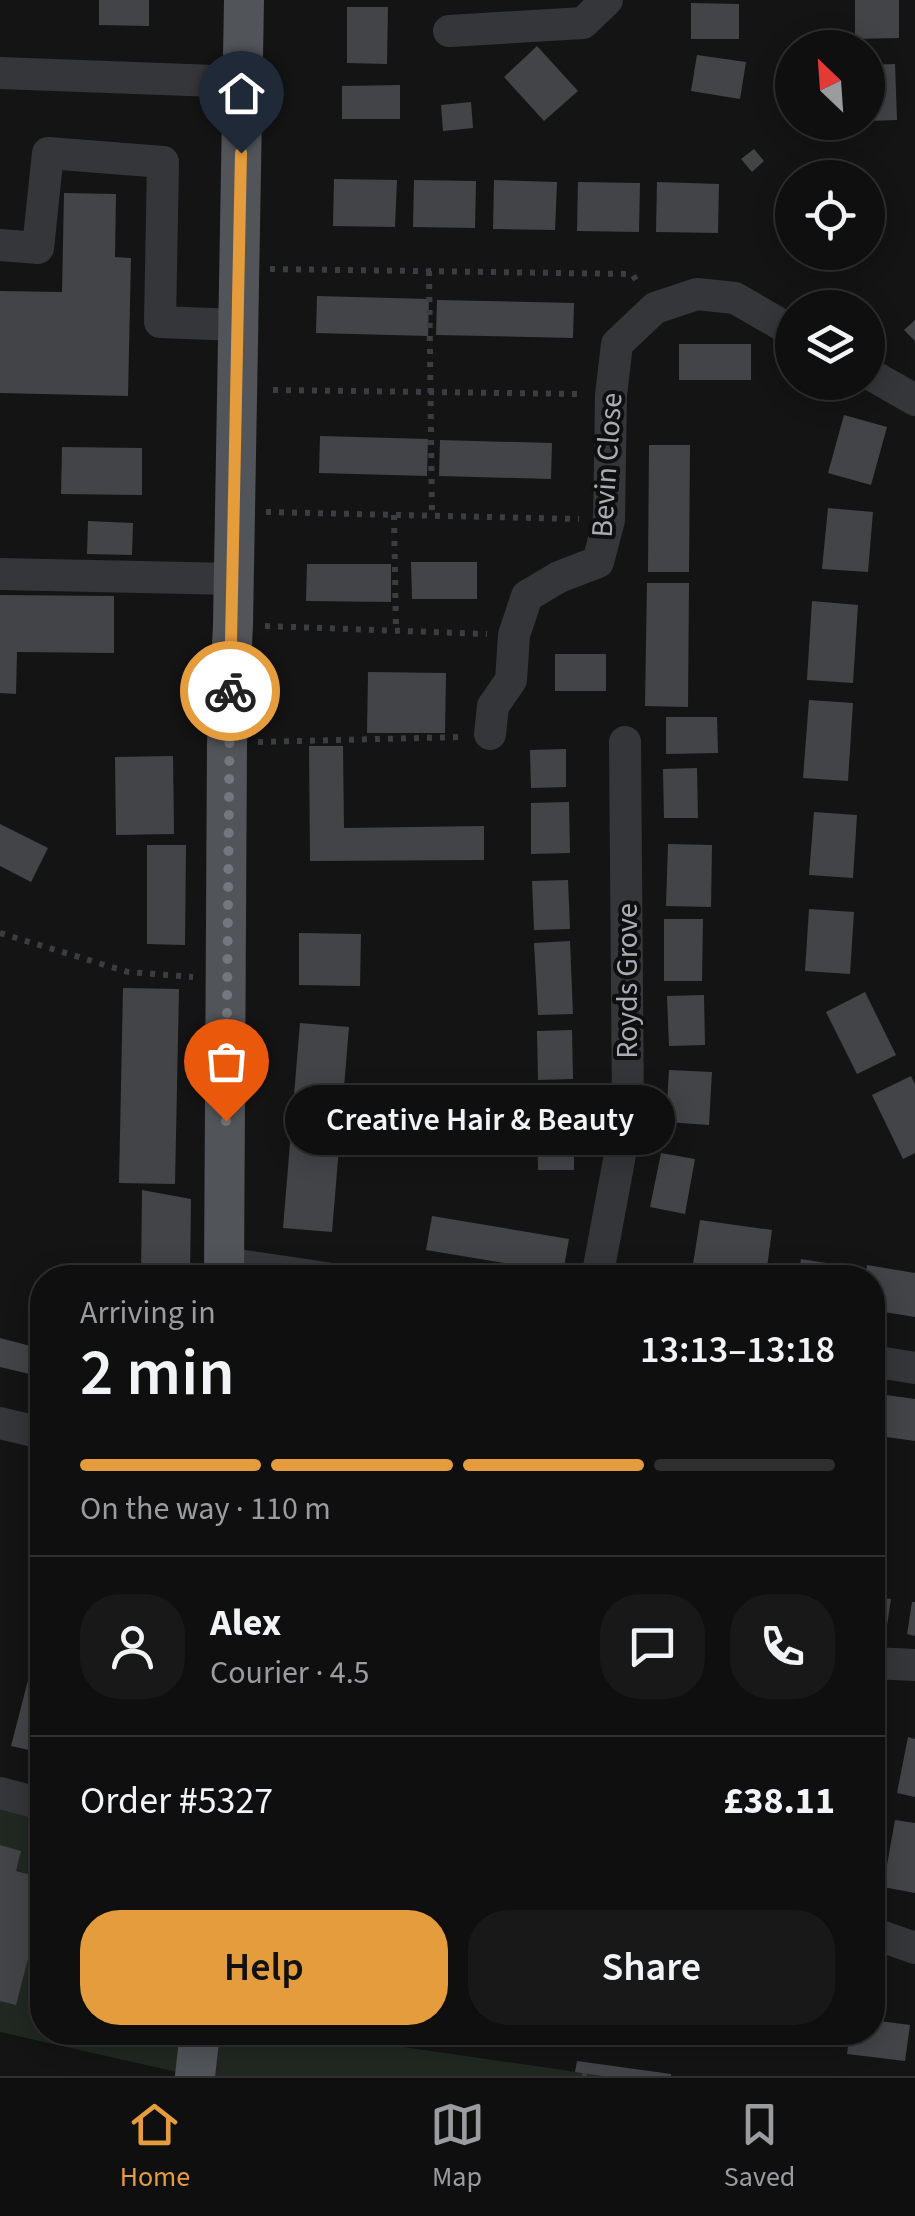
<!DOCTYPE html>
<html lang="en">
<head>
<meta charset="utf-8">
<style>
	:root { --surface:#0f0f10; --page:#181819; --text:#f1f3f6; --muted:#9b9c9f; --line:#2f2f30; --accent:#e59c3c }
	body { margin:0; font-family:"Source Sans 3",sans-serif; background:var(--page); color:var(--text); height:100vh; display:flex; flex-direction:column; font-size:38px; white-space:nowrap }
	* { box-sizing:border-box; margin:0 }
	p { font-size:32px; color:var(--muted) }
	.icon { flex:none; width:55px; height:55px; fill:none; stroke:currentColor; stroke-width:2; stroke-linecap:round; stroke-linejoin:round }
	.map { position:relative; flex:1; overflow:hidden }
	.sheet { position:absolute; left:30px; top:1265px; width:855px; height:780px; display:flex; flex-direction:column; background:var(--surface); border-radius:40px; box-shadow:0 5px 25px #0003,0 0 0 2px var(--line) }
	.sheet>* { flex:none }
	.needle { width:65px; rotate:335deg }
	.buttons { position:absolute; left:775px; top:30px; display:grid; gap:20px }
	.buttons a { display:grid; place-items:center; width:110px; height:110px; border-radius:50%; background:var(--surface); box-shadow:0 5px 25px #0003,0 0 0 2px var(--line); font-size:50px }
	.pin { position:absolute; display:grid; place-items:center; width:85px; height:85px; color:#fff; margin:-102px -42px; border-radius:50% 50% 50% 0; rotate:-45deg; box-shadow:0 0 10px #0007 }
	.pin .icon { rotate:45deg }
	.courier { position:absolute; display:grid; place-items:center; width:100px; height:100px; margin:-50px; border:8px solid #e59c3c; border-radius:50%; background:#fff; color:#222; box-shadow:0 2px 12px #0007 }
	.bubble { position:absolute; height:70px; border-radius:35px; background:var(--surface); box-shadow:0 5px 25px #0003,0 0 0 2px var(--line); font-size:32px; font-weight:600; line-height:70px; text-align:center }
	.headline em { font-style:normal; font-weight:600 }
	.headline div { display:flex; flex-direction:column-reverse }
	.headline { display:flex; align-items:center; justify-content:space-between; height:170px; padding:0 50px }
	h1 { font-size:65px; font-weight:600; line-height:75px }
	.bar { display:grid; grid-template-columns:repeat(4,1fr); gap:15px 10px; align-content:center; height:120px; padding:0 50px }
	.bar i { height:12px; border-radius:8px; background:var(--line) }
	.bar .active { background:var(--accent) }
	.bar p { grid-column:span 4 }
	.line { display:flex; align-items:center; gap:25px; padding:0 50px; border-top:2px solid var(--line) }
	.line div { flex:1 }
	.round { display:grid; place-items:center; flex:none; width:105px; height:105px; border-radius:40px; background:var(--page) }
	.button { display:flex; gap:20px; margin-top:auto; padding:20px 50px }
	.button a { flex:1; height:115px; border-radius:40px; background:var(--accent); color:#111; font-size:40px; font-weight:600; line-height:115px; text-align:center }
	.button a+a { background:var(--page); color:var(--text) }
	.tab-bar { display:flex; justify-content:space-around; align-items:center; height:140px; border-top:2px solid var(--line); background:var(--surface); font-size:28px; color:var(--muted) }
	.tab-bar a { display:grid; justify-items:center; gap:5px }
	.tab-bar .active { color:var(--accent) }
	.map>svg:first-child { display:block }
	.green { fill:#202821 }
	.building { fill:#434448 }
	.lines { fill:none; stroke-linecap:round; stroke-linejoin:round }
	.path { stroke:#3b3d41; stroke-width:6; stroke-dasharray:5 8; stroke-linecap:butt }
	.minor { stroke:#35363a; stroke-width:32 }
	.major { stroke:#515459; stroke-width:40 }
	.done { stroke:#74777d; stroke-width:10; stroke-dasharray:0 18 }
	.route { stroke:#e59c3c; stroke-width:12 }
	.labels { text-anchor:middle; dominant-baseline:central; stroke-width:8; stroke-linejoin:round; paint-order:stroke }
	.street-label { font-size:30px; fill:#a7acb5; stroke:#0f0f10 }
</style>
</head>
<body>
<div class="map">
<svg width="915" height="2076" viewBox="0 0 915 2076">
	<rect width="100%" height="100%" fill="#141415"/>
	<!-- green -->
	<path class="green" d="M0 1793 42 1804V2032L307 2033 604 2076H195L0 2032Z"/>
	<!-- building -->
	<g class="building">
		<path d="M99 0H149V26L99 25Z"/>
		<path d="M855 0H899V38L855 39Z"/>
		<path d="M691 3 739 4V39H691Z"/>
		<path d="M347 7H388L387 64 347 63Z"/>
		<path d="M537 46 578 91 544 121 504 77Z"/>
		<path d="M697 55 746 62 740 99 691 91Z"/>
		<path d="M895 64 897 120 868 121V65Z"/>
		<path d="M400 85V119H342V86Z"/>
		<path d="M471 102 473 128 443 131 441 105Z"/>
		<path d="M754 149 764 161 752 172 741 159Z"/>
		<path d="M334 179 397 180 395 227 333 226Z"/>
		<path d="M414 180 476 181 475 228 413 227Z"/>
		<path d="M494 180 557 182 555 230 493 229Z"/>
		<path d="M578 182 640 183 639 232 577 231Z"/>
		<path d="M657 182 719 184 718 233 656 232Z"/>
		<path d="M64 193 116 194 115 257 131 258 128 396 0 393V291L62 292Z"/>
		<path d="M317 296 429 299 428 336 316 333Z"/>
		<path d="M437 300 574 303 573 338 436 335Z"/>
		<path d="M915 320V341L904 330Z"/>
		<rect x="679" y="344" width="72" height="36"/>
		<path d="M844 415 887 427 871 485 828 473Z"/>
		<path d="M320 436 428 439 427 476 319 473Z"/>
		<path d="M440 440 552 443 551 479 439 476Z"/>
		<path d="M649 445H690L689 572H648Z"/>
		<path d="M62 447 142 448V495L61 494Z"/>
		<path d="M828 508 873 512 868 572 822 569Z"/>
		<path d="M88 521 133 523 132 555 87 554Z"/>
		<path d="M411 562H477V599H412Z"/>
		<path d="M307 564H391V602L306 601Z"/>
		<path d="M647 583H689L688 707 645 706Z"/>
		<path d="M0 595 114 596V653L17 652 16 694 0 693Z"/>
		<path d="M812 601 858 605 853 683 807 680Z"/>
		<rect x="555" y="654" width="51" height="37"/>
		<path d="M368 672 446 673 445 733H367Z"/>
		<path d="M809 700 853 703 848 781 803 778Z"/>
		<path d="M666 717H717L718 753 666 754Z"/>
		<path d="M309 746H343L344 828 484 826V860L310 861Z"/>
		<path d="M566 749V787L531 788 530 750Z"/>
		<path d="M173 756 174 834 116 835 115 757Z"/>
		<path d="M697 768 698 818H664L663 769Z"/>
		<path d="M569 802 570 853 531 854V803Z"/>
		<path d="M814 812 857 815 853 878 809 875Z"/>
		<path d="M0 824 48 848 31 882 0 866Z"/>
		<path d="M668 844 712 845 711 907 666 906Z"/>
		<path d="M147 845H186L185 945 147 944Z"/>
		<path d="M568 880 570 929 534 930 532 881Z"/>
		<path d="M809 909 854 912 850 974 805 971Z"/>
		<path d="M664 919H703L702 981H664Z"/>
		<path d="M299 933 361 934 360 986 299 985Z"/>
		<path d="M570 941 573 1014 538 1015 534 943Z"/>
		<path d="M123 988 179 989 175 1184 119 1183Z"/>
		<path d="M865 992 896 1055 857 1074 826 1012Z"/>
		<path d="M704 995 705 1045 669 1046 667 996Z"/>
		<path d="M300 1023 349 1027 332 1232 283 1228Z"/>
		<path d="M572 1030 573 1079 538 1080 537 1031Z"/>
		<path d="M669 1070 712 1072 709 1125 666 1122Z"/>
		<path d="M911 1076 915 1084V1153L903 1159 872 1095Z"/>
		<path d="M383 1100 458 1104 457 1127 381 1123Z"/>
		<path d="M574 1106V1170H538L537 1107Z"/>
		<path d="M661 1153 695 1159 685 1214 650 1207Z"/>
		<path d="M142 1190 191 1199 190 1278H141Z"/>
		<path d="M432 1216 569 1239 563 1273 426 1250Z"/>
		<path d="M700 1220 772 1230 766 1275 693 1264Z"/>
		<path d="M801 1259 845 1266 843 1278H798Z"/>
		<path d="M867 1265 915 1273V1317L872 1310V1278H865Z"/>
		<path d="M0 1338 42 1349V1377L0 1367Z"/>
		<path d="M872 1393 915 1399V1441L872 1435Z"/>
		<path d="M872 1597 891 1599 886 1632 872 1630Z"/>
		<path d="M912 1602H915V1636L907 1634Z"/>
		<path d="M41 1630H42V1753L11 1746Z"/>
		<path d="M908 1737 915 1739V1797L897 1793Z"/>
		<path d="M895 1820 915 1823V1893L883 1887Z"/>
		<path d="M0 1845 21 1851 16 1871 42 1878V1905L16 2005 0 2001Z"/>
		<path d="M872 2020 910 2025 905 2061 847 2054 850 2032H872Z"/>
		<path d="M458 2032H490L488 2045 457 2040Z"/>
		<path d="M577 2061 671 2074V2076H602L575 2072Z"/>
	</g>
	<g class="lines">
		<!-- path -->
		<g class="path">
			<path d="M270 269 632 274 638 283"/>
			<path d="M429 271 432 516"/>
			<path d="M273 390 580 394"/>
			<path d="M266 512 579 519"/>
			<path d="M394 515 396 631"/>
			<path d="M265 626 487 634"/>
			<path d="M258 742 461 737"/>
			<path d="M0 933 128 972 193 977"/>
			<path d="M582 2076H595"/>
		</g>
		<!-- minor -->
		<g class="minor">
			<path d="M449 31 583 23 607 0"/>
			<path d="M0 73 242 82"/>
			<path d="M0 245 38 248 48 153 163 162 160 322 238 325"/>
			<path d="M868 373 915 400"/>
			<path d="M0 574 234 579"/>
			<path d="M490 734 493 706 511 680 514 635 527 596 559 577 598 562 609 520 611 395 617 344 655 308 697 294 735 298 792 331"/>
			<path d="M224 1263 326 1278"/>
			<path d="M597 1278 628 1112 625 742"/>
			<path d="M872 1361 915 1368"/>
			<path d="M0 1423 42 1433"/>
			<path d="M872 1663 915 1665"/>
			<path d="M0 1793 42 1804"/>
			<path d="M872 1933 915 1948"/>
		</g>
		<!-- major -->
		<g class="major">
			<path d="M224 1278 227 743 233 625 244 0"/>
			<path d="M195 2076 200 2032"/>
		</g>
	</g>
	<g class="lines">
		<!-- done -->
		<path class="done" d="M226 1121 230 691"/>
		<!-- route -->
		<path class="route" d="M230 691 241 153"/>
	</g>
	<g class="labels">
		<!-- street labels -->
		<g class="street-label">
			<text transform="translate(607 465) rotate(-86)">Bevin Close</text>
			<text transform="translate(627 981) rotate(-90)">Royds Grove</text>
		</g>
	</g>
</svg>
<div class="buttons">
<a><svg class="needle" viewBox="-14 -14 28 28"><path d="M0-13l5 13h-10z" fill="#e53935"/><path d="M0 13l5-13h-10z" fill="#9b9c9f"/></svg></a>
<a><svg class="icon" aria-label="locate" viewBox="0 0 24 24"><circle cx="12" cy="12" r="6"/><path d="M12 2v4M12 18v4M2 12h4M18 12h4"/></svg></a>
<a><svg class="icon" aria-label="layers" viewBox="0 0 24 24"><path d="M12 4l9 5-9 5-9-5zM3 14l9 5 9-5"/></svg></a>
</div>
<div class="pin" style="left:226px;top:1121px;background:#ea580c"><svg class="icon" aria-label="bag" viewBox="0 0 24 24"><path d="M5 8h14l-1 12H6zM9 8a3 3 0 0 1 6 0"/></svg></div>
<div class="pin" style="left:241px;top:153px;background:#1f2937"><svg class="icon" aria-label="home" viewBox="0 0 24 24"><path d="M3 11l9-7 9 7M6 9v11h12V9"/></svg></div>
<div class="courier" style="left:230px;top:691px"><svg class="icon" aria-label="bike" viewBox="0 0 24 24"><circle cx="6" cy="16" r="4"/><circle cx="18" cy="16" r="4"/><path d="M6 16l4-8h5l3 8M10 8l3 8H6M13 5h3"/></svg></div>
<div class="bubble" style="left:285px;top:1085px;width:390px">Creative Hair &amp; Beauty</div>
<section class="sheet">
<div class="headline"><div><h1>2 min</h1><p>Arriving in</p></div><em>13:13–13:18</em></div>
<div class="bar"><i class="active"></i><i class="active"></i><i class="active"></i><i></i><p>On the way · 110 m</p></div>
<div class="line" style="height:180px"><a class="round"><svg class="icon" aria-label="person" viewBox="0 0 24 24"><circle cx="12" cy="8" r="4"/><path d="M4 21q1-7 8-7t8 7"/></svg></a><div><b>Alex</b><p>Courier · 4.5</p></div><a class="round"><svg class="icon" aria-label="chat" viewBox="0 0 24 24"><path d="M4 5h16v11H9l-5 4z"/></svg></a><a class="round"><svg class="icon" aria-label="phone" viewBox="0 0 24 24"><path d="M5 4h4l2 5-3 2q2 4 5 5l2-3 5 2v4C11 20 4 13 5 4z"/></svg></a></div>
<div class="line" style="height:130px"><div>Order #5327</div><b>£38.11</b></div>
<div class="button"><a>Help</a><a>Share</a></div>
</section>
</div>
<nav class="tab-bar">
<a class="active"><svg class="icon" aria-label="home" viewBox="0 0 24 24"><path d="M3 11l9-7 9 7M6 9v11h12V9"/></svg>Home</a>
<a><svg class="icon" aria-label="map" viewBox="0 0 24 24"><path d="M3 6l6-2 6 2 6-2v14l-6 2-6-2-6 2zM9 4v14M15 6v14"/></svg>Map</a>
<a><svg class="icon" aria-label="saved" viewBox="0 0 24 24"><path d="M7 4h10v16l-5-4-5 4z"/></svg>Saved</a>
</nav>
</body>
</html>
